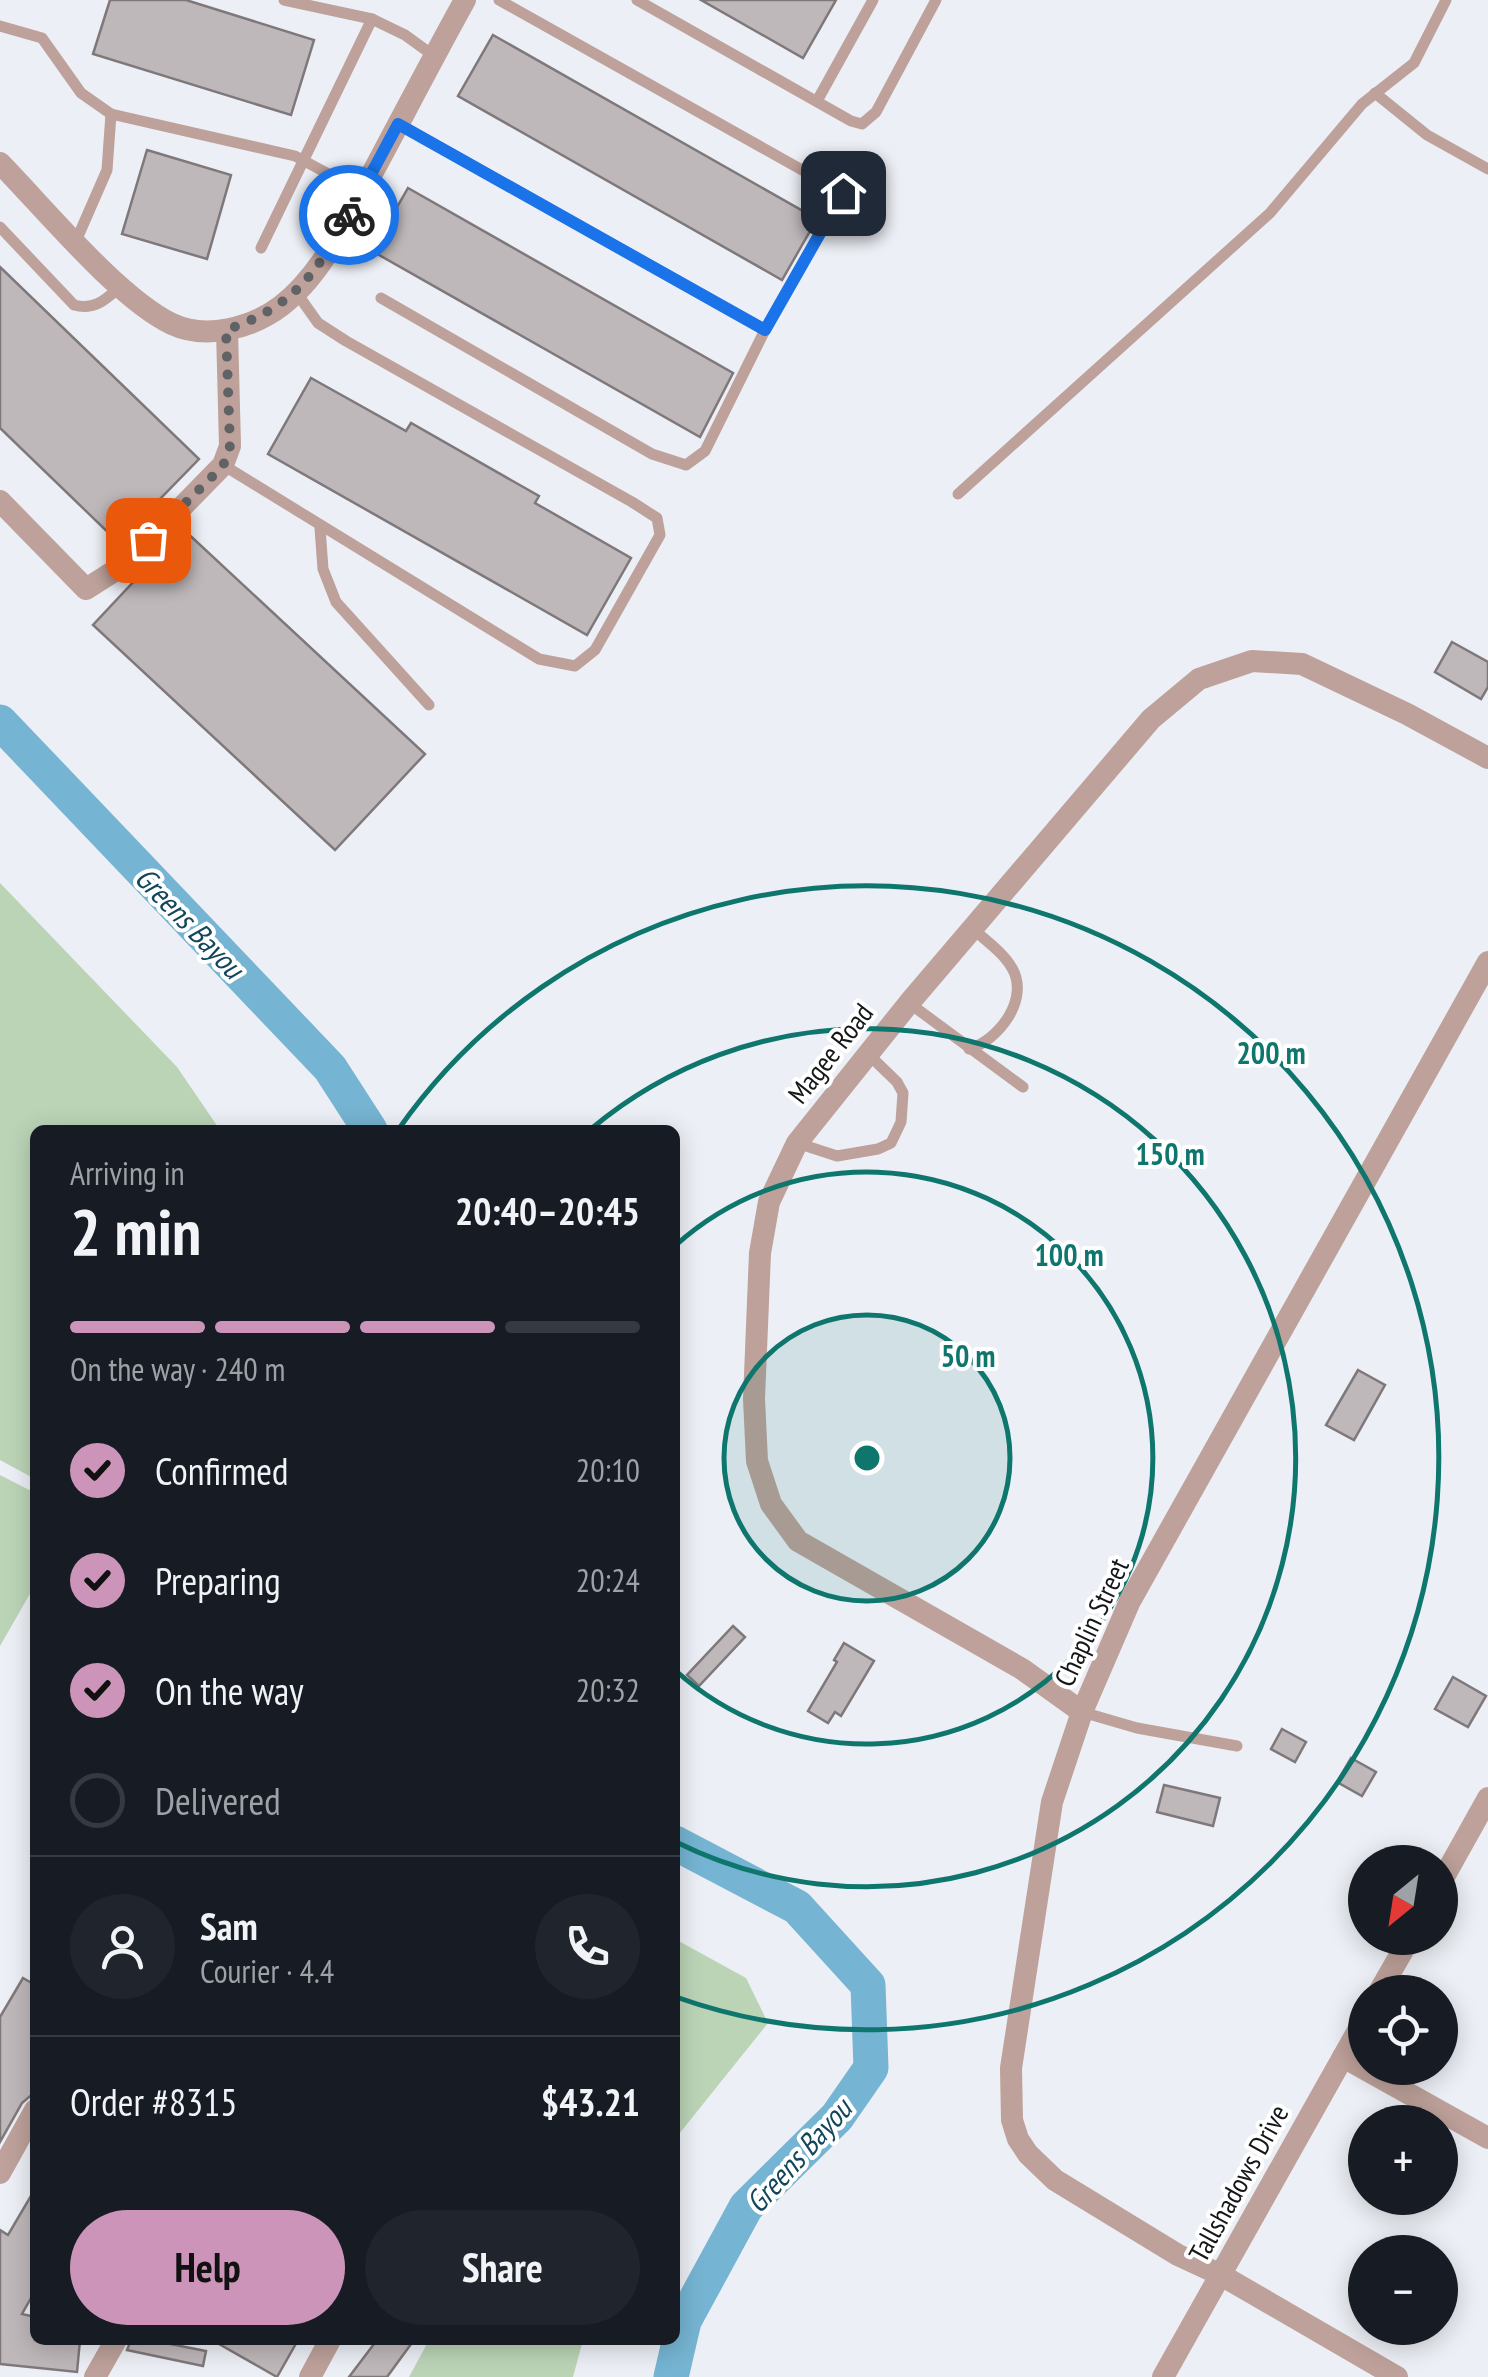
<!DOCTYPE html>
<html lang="en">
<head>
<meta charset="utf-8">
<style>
	:root { --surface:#171b24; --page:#20242c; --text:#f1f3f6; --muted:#9ea1a6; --line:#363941; --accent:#cd94ba }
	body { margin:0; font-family:"PT Sans Narrow",sans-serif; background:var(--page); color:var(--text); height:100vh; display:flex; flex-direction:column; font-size:38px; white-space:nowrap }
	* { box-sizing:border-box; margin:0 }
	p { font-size:32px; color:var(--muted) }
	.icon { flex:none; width:55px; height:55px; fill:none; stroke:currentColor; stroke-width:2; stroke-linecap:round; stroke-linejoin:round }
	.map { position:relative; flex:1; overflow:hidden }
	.side { position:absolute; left:30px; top:1125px; width:650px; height:1220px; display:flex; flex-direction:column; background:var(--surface); border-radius:15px; box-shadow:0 5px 25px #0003 }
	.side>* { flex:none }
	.needle { width:65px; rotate:210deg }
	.buttons { position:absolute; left:1348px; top:1845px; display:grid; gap:20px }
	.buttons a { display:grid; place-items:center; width:110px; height:110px; border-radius:50%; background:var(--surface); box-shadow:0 5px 25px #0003; font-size:50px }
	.pin { position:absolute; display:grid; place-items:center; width:85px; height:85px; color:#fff; margin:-42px; border-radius:20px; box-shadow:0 5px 15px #0006 }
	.courier { position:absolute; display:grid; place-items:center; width:100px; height:100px; margin:-50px; border:8px solid #1a73e8; border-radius:50%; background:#fff; color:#222; box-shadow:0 2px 12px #0007 }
	.overview em { font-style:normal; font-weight:800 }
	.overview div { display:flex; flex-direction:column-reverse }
	.overview { display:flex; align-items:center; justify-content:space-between; height:170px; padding:0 40px }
	h1 { font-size:65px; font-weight:800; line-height:75px }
	.bar { display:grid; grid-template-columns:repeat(4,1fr); gap:15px 10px; align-content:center; height:120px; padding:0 40px }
	.bar i { height:12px; border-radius:8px; background:var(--line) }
	.bar .current { background:var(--accent) }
	.bar p { grid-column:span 4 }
	.line { display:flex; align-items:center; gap:25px; padding:0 40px; border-top:2px solid var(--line) }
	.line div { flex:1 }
	.round { display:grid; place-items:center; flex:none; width:105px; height:105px; border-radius:52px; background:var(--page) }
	ol { padding:0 40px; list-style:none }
	li { display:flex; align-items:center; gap:30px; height:110px }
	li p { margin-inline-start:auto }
	li .icon { padding:10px; border-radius:50%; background:var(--accent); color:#111; stroke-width:4 }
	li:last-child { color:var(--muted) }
	li i { width:55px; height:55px; border:5px solid var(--line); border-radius:50% }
	.action { display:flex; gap:20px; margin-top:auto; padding:20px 40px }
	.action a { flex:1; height:115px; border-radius:60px; background:var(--accent); color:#111; font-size:40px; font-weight:800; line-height:115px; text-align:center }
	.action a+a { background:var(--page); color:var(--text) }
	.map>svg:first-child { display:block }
	.green { fill:#bbd4b6 }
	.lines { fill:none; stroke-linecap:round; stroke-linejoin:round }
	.river { stroke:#75b4d2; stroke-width:35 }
	.building { fill:#bfb8ba; stroke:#7f787b; stroke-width:2.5 }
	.lane { stroke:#bda19a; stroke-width:11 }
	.street { stroke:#bda19a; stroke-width:22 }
	.done { stroke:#606265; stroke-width:10; stroke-dasharray:0 18 }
	.route { stroke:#1a73e8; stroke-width:12 }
	.ring { fill:none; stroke:#0f766e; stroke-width:5 }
	.labels { text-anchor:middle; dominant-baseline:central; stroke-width:8; stroke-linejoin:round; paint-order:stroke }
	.street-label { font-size:28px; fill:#141618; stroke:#fff }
	.water-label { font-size:30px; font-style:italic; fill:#11465b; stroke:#fff }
	.centre { fill:#0f766e; stroke:#fff; stroke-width:5 }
	.ring-label { font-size:30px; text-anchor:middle; font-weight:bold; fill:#0f766e; stroke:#fff; stroke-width:8; stroke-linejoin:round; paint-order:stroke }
</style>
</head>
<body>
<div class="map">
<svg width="1488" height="2377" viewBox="0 0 1488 2377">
	<rect width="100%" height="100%" fill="#eceff5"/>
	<!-- green -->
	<g class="green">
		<path d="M0 883 177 1067 220 1130H35V1479L0 1460Z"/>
		<path d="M0 1475 35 1493V1585L0 1646Z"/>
		<path d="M675 1939 746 1978 768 2023 675 2139Z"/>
		<path d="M429 2340H583L573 2377H409Z"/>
	</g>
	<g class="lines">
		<!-- river -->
		<g class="river">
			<path d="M0 722 330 1068 370 1130"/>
			<path d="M671 2377 684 2321 746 2207 837 2117 871 2068 868 1985 797 1907 675 1843"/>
		</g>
	</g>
	<!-- building -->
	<g class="building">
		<path d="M110 0H186L314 40 291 115 93 54Z"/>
		<path d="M701 0H836L803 58Z"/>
		<path d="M493 35 817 219 782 280 458 96Z"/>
		<path d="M147 150 231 175 207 259 122 234Z"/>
		<path d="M408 188 733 373 700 437 372 251Z"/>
		<path d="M0 267 199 459 118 542 0 428Z"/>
		<path d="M311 378 406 431 411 423 539 496 535 503 631 558 587 635 268 454Z"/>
		<path d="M183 529 425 754 335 850 93 625Z"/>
		<path d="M1452 642 1488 662V687L1481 699 1435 672Z"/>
		<path d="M1358 1370 1385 1385 1354 1440 1326 1425Z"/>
		<path d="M733 1626 745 1637 699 1686 687 1675Z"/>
		<path d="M844 1643 874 1661 841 1716 835 1712 828 1723 808 1711 837 1662 834 1660Z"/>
		<path d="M1453 1677 1486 1696 1468 1727 1435 1709Z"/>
		<path d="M1282 1729 1306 1742 1295 1762 1271 1749Z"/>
		<path d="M1351 1758 1376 1772 1362 1796 1337 1782Z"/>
		<path d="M1164 1785 1220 1798 1213 1826 1157 1812Z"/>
		<path d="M23 1978 35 1985V2092L22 2103 0 2142V2017Z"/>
		<path d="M35 2189V2291L22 2314 35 2317V2340H80L77 2372 0 2364V2230L8 2235Z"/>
		<path d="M131 2340H150L206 2351 203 2366 127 2350Z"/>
		<path d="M212 2340H298L277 2377Z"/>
		<path d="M377 2340H414L387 2377H349Z"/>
	</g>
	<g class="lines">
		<!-- lane -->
		<g class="lane">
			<path d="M284 0 372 19"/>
			<path d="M637 0 851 121 862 124 876 112 936 0"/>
			<path d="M0 26 42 38 81 93 111 114 295 156 362 192"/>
			<path d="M1375 93 1427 135 1488 169"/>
			<path d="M817 101 873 0"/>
			<path d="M399 124 765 330 843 193 499 0"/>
			<path d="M0 227 74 305C95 311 106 299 121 286"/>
			<path d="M76 241 107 170 111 114"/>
			<path d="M261 248 372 19 405 35 434 56"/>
			<path d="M381 298 652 454 686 465 705 451 765 330"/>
			<path d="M223 465 539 659 575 666 595 650 660 535 657 518 632 502 346 341 318 323 296 292"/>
			<path d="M958 494 1270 213 1362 104 1414 63 1446 0"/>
			<path d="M320 528 323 569 336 602 429 705"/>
			<path d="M909 1003 1023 1087"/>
			<path d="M969 1049C999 1040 1030 999 1012 968 1003 952 985 940 972 928"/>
			<path d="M797 1143 837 1156 878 1149 891 1143 901 1122 903 1093 897 1082 867 1053"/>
			<path d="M1082 1712 1137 1728 1237 1746"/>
		</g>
		<!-- street -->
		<g class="street">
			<path d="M0 163C45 209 118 298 172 324 206 340 252 328 281 306 324 273 349 215 375 168 405 112 434 56 465 0"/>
			<path d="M0 501 86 589 127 563 223 465 230 446 227 330"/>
			<path d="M1082 1712 1022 1669 798 1541 771 1504 757 1461 754 1399 760 1253 769 1202 797 1143 909 1003 1151 719 1199 679 1252 661 1302 664 1407 714 1488 758"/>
			<path d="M1440 1884 1488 1798"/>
			<path d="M1379 1992 1410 1938"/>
			<path d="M1343 2057 1488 2138"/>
			<path d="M0 2173 35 2110"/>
			<path d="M95 2377 116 2340"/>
			<path d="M310 2377 330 2340"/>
			<path d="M1163 2377 1365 2018"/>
			<path d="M1397 2377 1221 2275 1178 2255 1055 2180 1028 2154 1018 2139 1012 2120 1011 2068 1052 1802 1082 1712 1130 1601 1488 962"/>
		</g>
	</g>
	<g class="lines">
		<!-- done -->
		<path class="done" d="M148 540 223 466 230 446 226 330C293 307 315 275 349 215"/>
		<!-- route -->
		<path class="route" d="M349 215 398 124 765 330 843 193"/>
	</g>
	<!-- distance rings -->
	<circle cx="867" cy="1458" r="143" fill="#0f766e" fill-opacity=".12"/>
	<g class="ring">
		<circle cx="867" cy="1458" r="143"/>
		<path d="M676 1245A286 286 0 1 1 676 1671"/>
		<path d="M591 1129A429 429 0 1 1 676 1842"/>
		<path d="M398 1130A572 572 0 1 1 676 1997"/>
	</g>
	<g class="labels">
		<!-- street labels -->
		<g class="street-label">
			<text transform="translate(830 1053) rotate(-52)">Magee Road</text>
			<text transform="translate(1091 1622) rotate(-65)">Chaplin Street</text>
			<text transform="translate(1238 2183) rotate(-61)">Tallshadows Drive</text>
		</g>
		<!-- water labels -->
		<g class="water-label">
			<text transform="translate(190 922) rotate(46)">Greens Bayou</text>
			<text transform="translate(798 2155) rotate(-48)">Greens Bayou</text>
		</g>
	</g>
	<circle cx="867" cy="1458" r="15" class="centre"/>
	<g class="ring-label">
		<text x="1271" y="1064">200 m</text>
		<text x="1170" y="1165">150 m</text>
		<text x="1069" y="1266">100 m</text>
		<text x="968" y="1367">50 m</text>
	</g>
</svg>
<div class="buttons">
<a><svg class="needle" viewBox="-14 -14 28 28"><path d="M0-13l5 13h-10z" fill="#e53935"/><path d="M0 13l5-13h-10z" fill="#9ea1a6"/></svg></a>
<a><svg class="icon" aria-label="locate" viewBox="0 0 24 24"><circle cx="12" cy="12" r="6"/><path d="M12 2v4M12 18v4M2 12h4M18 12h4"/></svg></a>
<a>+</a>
<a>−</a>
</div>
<div class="pin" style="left:148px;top:540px;background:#ea580c"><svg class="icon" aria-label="bag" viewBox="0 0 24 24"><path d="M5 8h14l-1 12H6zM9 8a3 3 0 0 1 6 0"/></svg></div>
<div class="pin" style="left:843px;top:193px;background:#1f2937"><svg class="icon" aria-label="home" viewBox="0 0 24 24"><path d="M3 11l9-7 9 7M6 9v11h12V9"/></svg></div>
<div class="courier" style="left:349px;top:215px"><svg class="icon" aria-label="bike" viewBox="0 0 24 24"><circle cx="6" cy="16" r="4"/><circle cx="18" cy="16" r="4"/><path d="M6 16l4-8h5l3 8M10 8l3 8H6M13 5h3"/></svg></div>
<section class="side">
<div class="overview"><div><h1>2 min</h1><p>Arriving in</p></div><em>20:40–20:45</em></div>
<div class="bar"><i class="current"></i><i class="current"></i><i class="current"></i><i></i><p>On the way · 240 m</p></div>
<ol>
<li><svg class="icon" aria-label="check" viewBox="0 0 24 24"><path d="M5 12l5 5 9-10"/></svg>Confirmed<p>20:10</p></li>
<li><svg class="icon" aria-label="check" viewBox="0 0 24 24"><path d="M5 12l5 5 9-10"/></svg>Preparing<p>20:24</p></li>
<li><svg class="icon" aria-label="check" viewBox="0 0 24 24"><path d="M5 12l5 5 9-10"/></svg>On the way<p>20:32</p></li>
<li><i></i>Delivered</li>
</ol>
<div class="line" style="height:180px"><a class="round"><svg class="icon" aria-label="person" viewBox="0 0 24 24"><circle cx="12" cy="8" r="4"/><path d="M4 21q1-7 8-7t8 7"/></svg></a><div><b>Sam</b><p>Courier · 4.4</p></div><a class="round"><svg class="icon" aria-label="phone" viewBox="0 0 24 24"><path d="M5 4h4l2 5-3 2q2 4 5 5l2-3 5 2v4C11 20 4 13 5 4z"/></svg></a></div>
<div class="line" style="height:130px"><div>Order #8315</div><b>$43.21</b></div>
<div class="action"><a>Help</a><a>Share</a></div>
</section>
</div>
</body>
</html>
